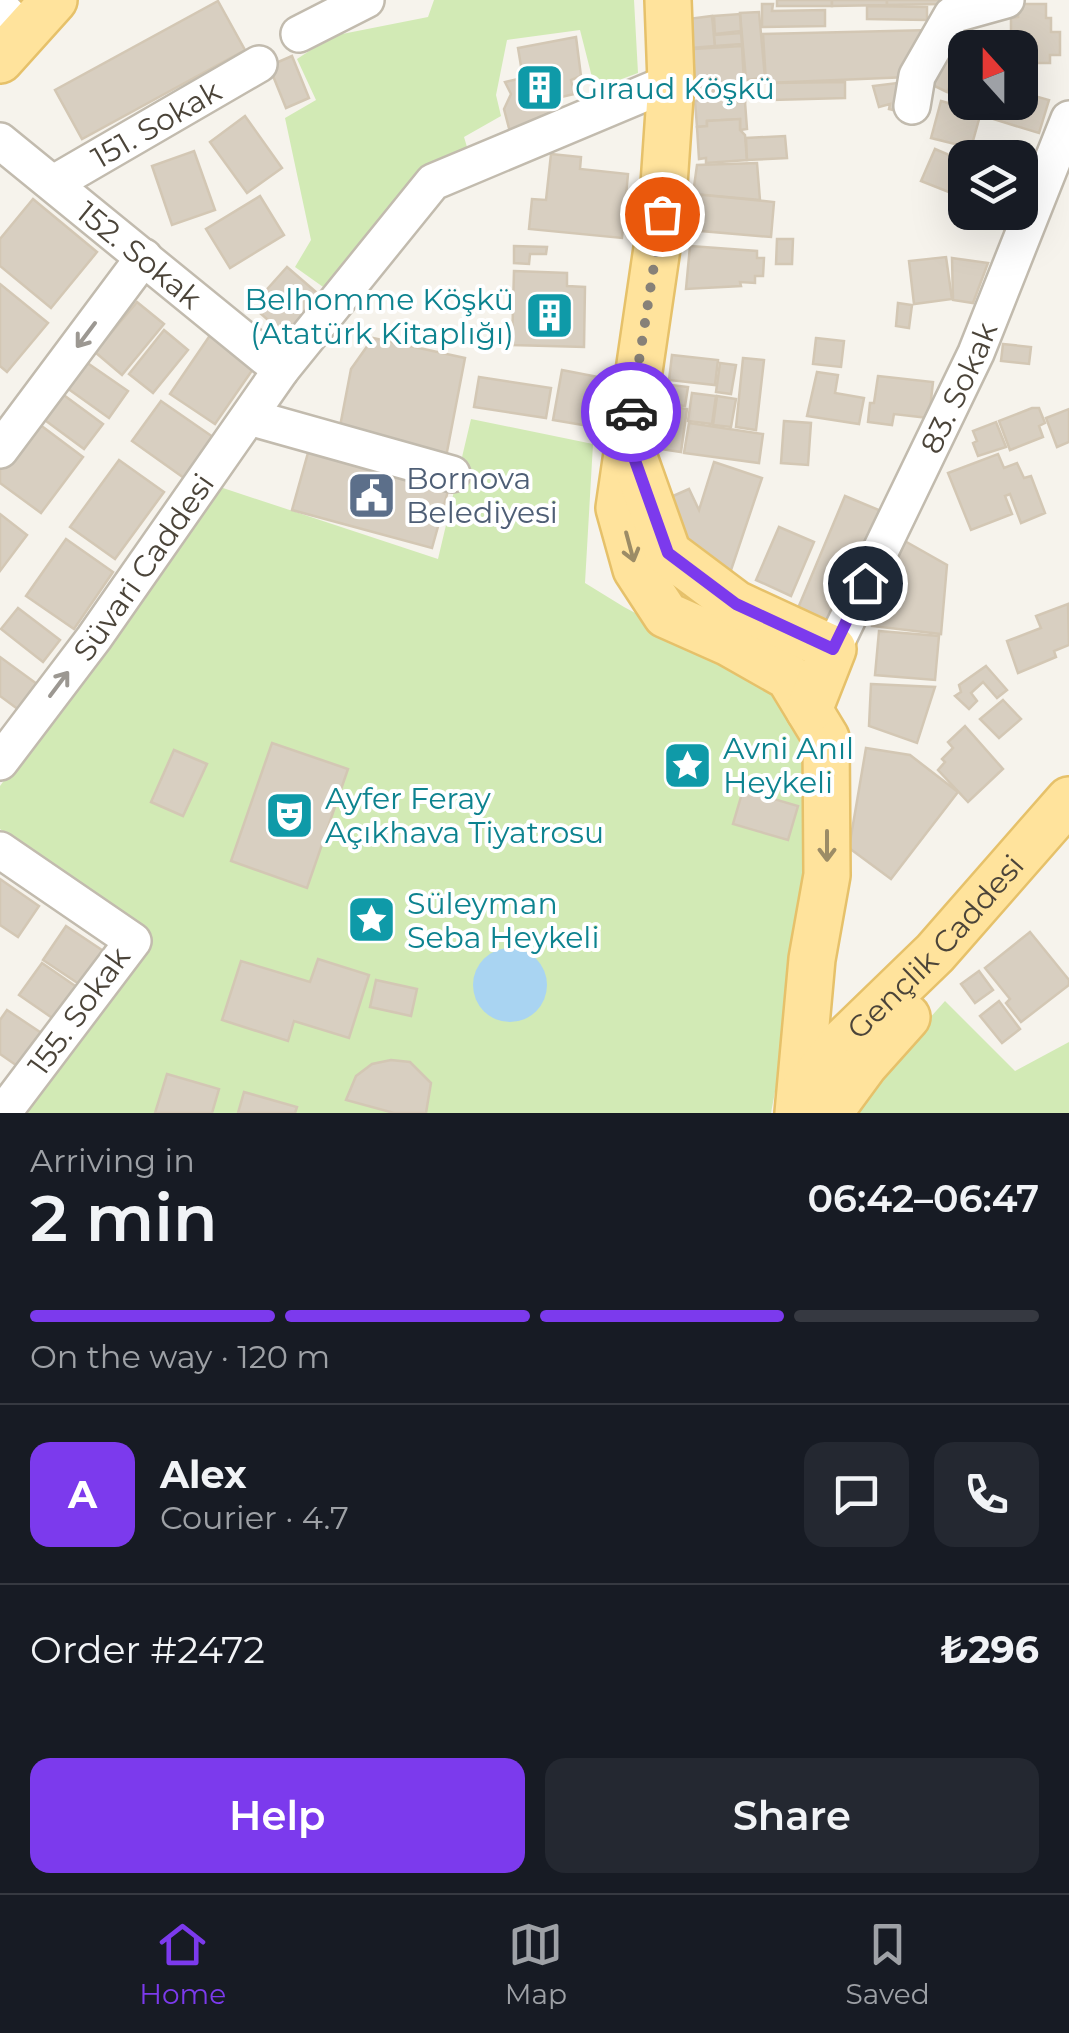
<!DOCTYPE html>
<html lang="en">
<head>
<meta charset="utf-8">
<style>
	:root { --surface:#171b24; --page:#242831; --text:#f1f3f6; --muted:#9ea1a6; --line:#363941; --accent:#7c3aed }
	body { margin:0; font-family:Montserrat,sans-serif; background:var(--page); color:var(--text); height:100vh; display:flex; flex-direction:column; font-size:38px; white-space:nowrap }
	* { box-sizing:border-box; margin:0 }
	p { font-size:32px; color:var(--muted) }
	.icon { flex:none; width:55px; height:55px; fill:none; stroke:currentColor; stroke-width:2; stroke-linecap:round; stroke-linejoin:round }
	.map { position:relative; height:1113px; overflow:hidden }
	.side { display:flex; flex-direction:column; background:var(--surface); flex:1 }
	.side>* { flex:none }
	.needle { width:65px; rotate:339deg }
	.fabs { position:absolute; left:948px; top:30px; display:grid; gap:20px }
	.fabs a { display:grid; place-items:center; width:90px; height:90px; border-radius:20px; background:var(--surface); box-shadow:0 10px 40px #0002; font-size:50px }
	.pin { position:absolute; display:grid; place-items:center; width:85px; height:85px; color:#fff; margin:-42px; border:5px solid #fff; border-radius:50%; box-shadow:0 2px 10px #0007 }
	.courier { position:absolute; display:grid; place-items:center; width:100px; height:100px; margin:-50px; border:8px solid #7c3aed; border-radius:50%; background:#fff; color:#222; box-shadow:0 2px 12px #0007 }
	.head em { font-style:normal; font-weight:600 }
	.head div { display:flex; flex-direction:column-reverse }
	.head { display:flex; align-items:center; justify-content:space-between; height:170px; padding:0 30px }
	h1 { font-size:65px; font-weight:600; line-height:75px }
	.bar { display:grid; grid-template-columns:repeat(4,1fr); gap:15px 10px; align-content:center; height:120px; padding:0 30px }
	.bar i { height:12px; border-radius:8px; background:var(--line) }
	.bar .selected { background:var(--accent) }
	.bar p { grid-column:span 4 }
	.line { display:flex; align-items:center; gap:25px; padding:0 30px; border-top:2px solid var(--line) }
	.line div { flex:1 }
	.round { display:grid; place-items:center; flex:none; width:105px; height:105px; border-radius:20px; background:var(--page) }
	.cta { display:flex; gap:20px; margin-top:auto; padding:20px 30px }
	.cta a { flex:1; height:115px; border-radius:20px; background:var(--accent); color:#fff; font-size:40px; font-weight:600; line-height:115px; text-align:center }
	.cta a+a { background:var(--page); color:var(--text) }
	.dock { display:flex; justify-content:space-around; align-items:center; height:140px; border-top:2px solid var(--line); background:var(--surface); font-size:28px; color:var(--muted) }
	.dock a { display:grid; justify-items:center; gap:5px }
	.dock .selected { color:var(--accent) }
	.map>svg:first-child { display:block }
	.green { fill:#d2eab5 }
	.water { fill:#a9d4f2 }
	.building { fill:#d8cfc1; stroke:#d3c7b4; stroke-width:2.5 }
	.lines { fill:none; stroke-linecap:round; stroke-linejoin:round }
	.minor-casing { stroke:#c2bbae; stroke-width:40 }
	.major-casing { stroke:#e6c16a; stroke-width:50 }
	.minor { stroke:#fff; stroke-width:35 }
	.major { stroke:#ffe39c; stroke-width:45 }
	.oneway { stroke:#9c9892 }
	.oneway2 { stroke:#9c8c66 }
	.done { stroke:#878178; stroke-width:10; stroke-dasharray:0 18 }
	.route { stroke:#7c3aed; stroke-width:12 }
	.labels { text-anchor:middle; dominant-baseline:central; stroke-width:8; stroke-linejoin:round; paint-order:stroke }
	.culture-label { font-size:30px; fill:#0d838f; stroke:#fff; text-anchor:start }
	.street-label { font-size:30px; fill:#4b4439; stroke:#fff }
	.service-label { font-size:30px; fill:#4e5e75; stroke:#fff; text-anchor:start }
</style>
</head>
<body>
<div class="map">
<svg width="1069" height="1113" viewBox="0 0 1069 1113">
	<rect width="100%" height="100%" fill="#f6f3ec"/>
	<!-- green -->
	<g class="green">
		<path d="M434 0H634L638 73 595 89 580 30 507 40 496 95 501 116 464 137 470 157 333 294 295 267 311 240 285 118 316 100 297 59 332 36 428 17Z"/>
		<path d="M471 419 593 444 585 583 624 607 770 685 808 759 811 846 784 1044 771 1113H12L143 940 0 829V786L217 486 438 559Z"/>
		<path d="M945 1001 1015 1071 1069 1042V1113H849L851 1106Z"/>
	</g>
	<!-- water -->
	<circle class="water" cx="510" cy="985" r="37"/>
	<!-- building -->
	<g class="building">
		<rect x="777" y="0" width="55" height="6"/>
		<path d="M832 0H887V5L832 6Z"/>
		<path d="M887 0H940V4L887 5Z"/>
		<path d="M218 1 245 50 82 139 55 90Z"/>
		<path d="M762 4H773L772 11 825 10V26L762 27Z"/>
		<path d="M1018 4H1046V18H1051V32H1060V55H1050V63H1020V48H1011V18L1018 17Z"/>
		<path d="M867 6 927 7V20L867 19Z"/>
		<path d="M759 12 765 78 746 80 740 13Z"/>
		<path d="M740 14 741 31 715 34 714 16Z"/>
		<path d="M712 16 715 46 690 48 688 19Z"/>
		<path d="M931 30 909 77 766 83 763 34Z"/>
		<path d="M741 33 742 44 715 46 714 35Z"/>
		<path d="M576 37 581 76 571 80 574 94 557 98 551 105 555 116 510 132 504 109 511 94 505 82 523 78 518 48Z"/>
		<path d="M742 46 745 102 727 103V90L695 92 693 49Z"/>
		<path d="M936 51 961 63 947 92 922 80Z"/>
		<path d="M292 56 309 98 286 108 269 66Z"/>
		<path d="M845 82V98L772 100V83Z"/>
		<path d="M897 83 904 97 906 113 889 109 890 104 879 107 873 86Z"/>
		<path d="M727 90V103L745 102 747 129 740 130V119L707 121V126L697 127 695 101 707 100 706 91Z"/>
		<path d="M1020 92 1049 100 1039 133 990 118 995 102H1020Z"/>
		<path d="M941 101 981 112 971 148 931 138Z"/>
		<path d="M245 116 282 168 247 193 210 142Z"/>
		<path d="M740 119V130L745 135 747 160 706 163V158L699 159 697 127 707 126V121Z"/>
		<path d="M785 136 787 158 747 160 746 138Z"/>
		<path d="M935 149 963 161 966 155 973 158H965V212H1020V186L1030 191 1017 222 1010 219 1006 230 959 211 964 198 921 181Z"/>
		<path d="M194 151 215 210 172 225 152 166Z"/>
		<path d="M551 154 581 157 580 169 628 174 622 238 529 229 532 199 546 200Z"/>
		<path d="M757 163 760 200 693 194 697 165Z"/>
		<path d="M693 194 774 202 771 237 690 230Z"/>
		<path d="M260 196 284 235 230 268 206 229Z"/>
		<path d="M33 199 97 252 51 308 0 266V239Z"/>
		<path d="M777 239H793L792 264H776Z"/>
		<path d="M514 246 547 247 546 254H530L529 264 514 263Z"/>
		<path d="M690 246 757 251V258H764L763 276H755V283L740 282 741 286 686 289Z"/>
		<path d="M946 257 952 299 914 304 909 261Z"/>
		<path d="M952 258 988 263 973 303 953 300Z"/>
		<path d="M287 267 324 299 290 339 252 306Z"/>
		<path d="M514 271 567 273V286L585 287 584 347 512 345Z"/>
		<path d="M0 284 48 323 7 372 0 366Z"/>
		<path d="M137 302 164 324 122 375 95 352Z"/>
		<path d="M898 303 912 305 909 328 896 326Z"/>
		<path d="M215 328 260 359 215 424 170 394Z"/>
		<path d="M164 330 188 350 153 393 129 374Z"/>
		<path d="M373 338 465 358 446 457 338 437 351 369Z"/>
		<path d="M816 338 844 341 841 367 813 364Z"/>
		<path d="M1003 344 1031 347 1029 364 1001 361Z"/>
		<path d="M672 355 718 360 715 385 669 380Z"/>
		<path d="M743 358 764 360 756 430 736 427Z"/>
		<path d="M86 362 128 391 109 418 67 388Z"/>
		<path d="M720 363 736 365 731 394 716 392Z"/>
		<path d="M562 370 598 377 589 426 553 420Z"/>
		<path d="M817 372 838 375 835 393 864 398 859 424 807 416Z"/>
		<path d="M878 376 933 382 929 418 894 414 892 425 868 422 870 403H874Z"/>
		<path d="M479 377 551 388 546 418 474 407Z"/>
		<path d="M663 384 688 387 685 406 660 403Z"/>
		<path d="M61 393 103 424 84 449 42 418Z"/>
		<path d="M692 393 716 396 712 424 688 421Z"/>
		<path d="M717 396 736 399 731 427 713 425Z"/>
		<path d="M161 401 213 437 184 478 132 441Z"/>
		<path d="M660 405 687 409 681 452 654 448Z"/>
		<path d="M1032 408H1039L1045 423 1039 426 1043 437 1010 450 999 421Z"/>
		<path d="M1069 409V442L1057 447 1046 418Z"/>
		<path d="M31 418 83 457 41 513 0 483V460Z"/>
		<path d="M784 421 811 423 808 465 781 463Z"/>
		<path d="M996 422 1006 447 978 456 973 443 977 441 973 431Z"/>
		<path d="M689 423 763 434 759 463 684 453Z"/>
		<path d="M311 442 451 480 432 548 292 510Z"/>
		<path d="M998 454 1004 468 1017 463 1024 478 1031 476 1045 513 1021 523 1010 494 1005 496 1012 514 971 530 948 473Z"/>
		<path d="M119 460 164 492 115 559 70 527Z"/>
		<path d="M714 462 762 478 728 579 674 545 655 504 689 489 699 510Z"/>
		<path d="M845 496 886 513 834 637 793 620Z"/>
		<path d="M0 514 27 535 0 571Z"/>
		<path d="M779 527 814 542 791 596 756 580Z"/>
		<path d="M66 539 113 572 74 629 26 596Z"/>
		<path d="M903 540 947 565 941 634 872 626 873 598Z"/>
		<path d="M1068 604 1069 645 1054 651 1056 657 1018 673 1007 641 1041 628 1036 616Z"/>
		<path d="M18 608 60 640 43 662 1 629Z"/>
		<path d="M879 631 939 636 935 680 875 675Z"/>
		<path d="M0 657 37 684 19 710 0 696Z"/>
		<path d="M986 666 1007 690 997 698 983 682 971 693 977 701 969 709 955 696 961 692 959 685Z"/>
		<path d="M871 684 935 687 917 743 869 726Z"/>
		<path d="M1003 700 1021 719 999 738 980 719Z"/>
		<path d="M965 726 1003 769 968 802 938 770 945 762 942 759 953 748 948 742Z"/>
		<path d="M272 743 348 769 307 888 231 861Z"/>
		<path d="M866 748 910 755 958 792 891 879 849 848Z"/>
		<path d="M174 750 207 764 183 816 151 802Z"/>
		<path d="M743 790 798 806 788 840 733 824Z"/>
		<path d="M0 879 39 906 18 937 0 925Z"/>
		<path d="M66 926 111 956 88 990 43 960Z"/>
		<path d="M1030 932 1069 980V985L1021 1022 1006 1003 1010 999 985 968Z"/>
		<path d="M318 959 369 975 349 1038 294 1021 288 1041 222 1020 241 961 310 982Z"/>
		<path d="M42 963 84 992 61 1024 19 995Z"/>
		<path d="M979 971 993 990 975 1003 961 984Z"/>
		<path d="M376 980 417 989 411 1016 370 1007Z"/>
		<path d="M999 1001 1020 1029 1002 1043 980 1016Z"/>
		<path d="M7 1010 52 1040 29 1074 0 1054V1020Z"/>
		<path d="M391 1060 410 1062 431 1083 426 1113H394L346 1100 356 1076 372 1064Z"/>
		<path d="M167 1074 219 1089 212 1113H155Z"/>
		<path d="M244 1092 297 1107 295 1113H238Z"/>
	</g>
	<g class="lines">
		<defs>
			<g id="minor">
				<path d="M0 7 13 20"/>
				<path d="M299 34 366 0"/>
				<path d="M912 106 917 76 952 15 1006 0"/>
				<path id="s1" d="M0 141 281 370"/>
				<path id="s2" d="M54 183 259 64"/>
				<path d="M249 417 452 474"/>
				<path d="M0 450 144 257"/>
				<path id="s3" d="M833 649 976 353 1069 119"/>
				<path id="s4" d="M0 762 94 638 281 370 433 182 671 82"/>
				<path d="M0 850 133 941 3 1113"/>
			</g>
			<g id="major">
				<path d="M668 0 671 82 662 214 619 508 636 569 666 615 729 643 789 677 826 738 827 875 812 959 798 1113"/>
				<path d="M0 60 54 0"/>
				<path d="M631 449 668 553 736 604 833 649 809 710"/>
				<path id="s5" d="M802 1093 843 1042 935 953 1069 800"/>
				<path d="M829 1113 865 1064 907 1017"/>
			</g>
		</defs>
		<!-- minor casing -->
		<use href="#minor" class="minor-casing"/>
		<!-- major casing -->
		<use href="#major" class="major-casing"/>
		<!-- minor -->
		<use href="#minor" class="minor"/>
		<!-- major -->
		<use href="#major" class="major"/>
	</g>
	<!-- one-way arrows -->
	<defs><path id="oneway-shaft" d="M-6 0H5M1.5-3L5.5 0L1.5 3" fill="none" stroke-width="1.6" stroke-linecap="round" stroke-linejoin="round" transform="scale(2.5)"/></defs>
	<g class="oneway">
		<use href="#oneway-shaft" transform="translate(86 335) rotate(127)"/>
		<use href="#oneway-shaft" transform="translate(59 684) rotate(-53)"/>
	</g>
	<g class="oneway2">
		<use href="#oneway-shaft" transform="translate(630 547) rotate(75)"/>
		<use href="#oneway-shaft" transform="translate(827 846) rotate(90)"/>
	</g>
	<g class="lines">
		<!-- done -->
		<path class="done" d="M631 412 662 214"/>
		<!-- route -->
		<path class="route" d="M631 412 627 438 668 553 736 604 833 649 865 583"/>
	</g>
	<!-- icons -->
	<defs>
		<symbol id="building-square" viewBox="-11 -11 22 22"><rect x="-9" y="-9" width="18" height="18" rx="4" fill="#0f9aa8" stroke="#fff"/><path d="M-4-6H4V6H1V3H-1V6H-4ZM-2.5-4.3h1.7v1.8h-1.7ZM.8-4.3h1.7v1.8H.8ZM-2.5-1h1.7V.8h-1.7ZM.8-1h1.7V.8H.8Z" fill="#fff"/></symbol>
		<symbol id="civic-square" viewBox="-11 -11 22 22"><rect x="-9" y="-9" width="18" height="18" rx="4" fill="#5c6f8a" stroke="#fff"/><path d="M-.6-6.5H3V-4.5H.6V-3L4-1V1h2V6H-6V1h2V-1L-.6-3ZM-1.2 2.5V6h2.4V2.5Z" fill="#fff"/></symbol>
		<symbol id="sight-square" viewBox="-11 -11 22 22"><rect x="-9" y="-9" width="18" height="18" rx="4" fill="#0f9aa8" stroke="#fff"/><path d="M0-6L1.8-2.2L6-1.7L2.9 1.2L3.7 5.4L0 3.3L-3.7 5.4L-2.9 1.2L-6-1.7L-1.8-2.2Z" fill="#fff"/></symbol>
		<symbol id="theatre-square" viewBox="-11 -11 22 22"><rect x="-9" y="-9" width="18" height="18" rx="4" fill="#0f9aa8" stroke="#fff"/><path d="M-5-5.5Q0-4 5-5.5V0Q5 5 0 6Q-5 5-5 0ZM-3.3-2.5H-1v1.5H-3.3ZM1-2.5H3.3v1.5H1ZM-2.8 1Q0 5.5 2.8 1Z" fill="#fff"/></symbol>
	</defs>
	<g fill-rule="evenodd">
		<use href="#building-square" x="512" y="60" width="55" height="55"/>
		<use href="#building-square" x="522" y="288" width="55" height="55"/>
		<use href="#civic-square" x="344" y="468" width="55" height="55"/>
		<use href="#sight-square" x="660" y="738" width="55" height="55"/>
		<use href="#theatre-square" x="262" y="788" width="55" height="55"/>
		<use href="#sight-square" x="344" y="892" width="55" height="55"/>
	</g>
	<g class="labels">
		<!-- culture labels -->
		<g class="culture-label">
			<text x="575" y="88">Gıraud Köşkü</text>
			<text x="514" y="299" text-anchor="end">Belhomme Köşkü<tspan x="514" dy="34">(Atatürk Kitaplığı)</tspan></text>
			<text x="723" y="748">Avni Anıl<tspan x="723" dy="34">Heykeli</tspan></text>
			<text x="325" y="798">Ayfer Feray<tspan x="325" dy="34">Açıkhava Tiyatrosu</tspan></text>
			<text x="407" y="903">Süleyman<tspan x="407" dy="34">Seba Heykeli</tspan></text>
		</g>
		<!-- street labels -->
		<g class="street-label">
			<text stroke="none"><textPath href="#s2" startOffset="118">151. Sokak</textPath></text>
			<text stroke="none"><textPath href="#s1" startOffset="180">152. Sokak</textPath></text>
			<text stroke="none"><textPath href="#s3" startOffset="290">83. Sokak</textPath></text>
			<text stroke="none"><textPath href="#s4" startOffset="242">Süvari Caddesi</textPath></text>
			<text stroke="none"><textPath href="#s5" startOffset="198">Gençlik Caddesi</textPath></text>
			<text transform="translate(79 1011) rotate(-54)">155. Sokak</text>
		</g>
		<!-- service labels -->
		<g class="service-label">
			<text x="406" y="478">Bornova<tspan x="406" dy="34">Belediyesi</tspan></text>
		</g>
	</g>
</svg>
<div class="fabs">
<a><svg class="needle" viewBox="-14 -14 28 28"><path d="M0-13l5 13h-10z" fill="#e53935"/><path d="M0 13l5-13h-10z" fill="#9ea1a6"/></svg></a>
<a><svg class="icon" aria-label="layers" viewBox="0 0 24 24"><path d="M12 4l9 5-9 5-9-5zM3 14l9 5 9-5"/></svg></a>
</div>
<div class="pin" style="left:662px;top:214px;background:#ea580c"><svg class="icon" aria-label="bag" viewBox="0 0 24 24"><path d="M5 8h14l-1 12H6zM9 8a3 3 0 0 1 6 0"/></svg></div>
<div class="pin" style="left:865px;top:583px;background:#1f2937"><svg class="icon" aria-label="home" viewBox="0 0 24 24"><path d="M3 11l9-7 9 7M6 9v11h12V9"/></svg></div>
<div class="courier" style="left:631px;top:412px"><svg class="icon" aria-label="car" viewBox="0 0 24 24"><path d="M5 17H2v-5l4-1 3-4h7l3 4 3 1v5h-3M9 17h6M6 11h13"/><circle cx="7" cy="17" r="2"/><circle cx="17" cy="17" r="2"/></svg></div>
</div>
<section class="side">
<div class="head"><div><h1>2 min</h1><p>Arriving in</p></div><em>06:42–06:47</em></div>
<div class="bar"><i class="selected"></i><i class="selected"></i><i class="selected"></i><i></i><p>On the way · 120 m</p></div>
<div class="line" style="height:180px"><b class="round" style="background:var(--accent);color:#fff">A</b><div><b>Alex</b><p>Courier · 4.7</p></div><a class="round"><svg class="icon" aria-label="chat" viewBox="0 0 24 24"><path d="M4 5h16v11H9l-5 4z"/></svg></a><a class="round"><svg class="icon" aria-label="phone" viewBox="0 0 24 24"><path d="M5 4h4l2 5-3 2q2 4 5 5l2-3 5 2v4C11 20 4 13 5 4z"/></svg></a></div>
<div class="line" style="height:130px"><div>Order #2472</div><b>₺296</b></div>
<div class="cta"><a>Help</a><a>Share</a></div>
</section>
<nav class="dock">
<a class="selected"><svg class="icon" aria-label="home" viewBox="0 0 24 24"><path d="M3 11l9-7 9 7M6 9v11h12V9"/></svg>Home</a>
<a><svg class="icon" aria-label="map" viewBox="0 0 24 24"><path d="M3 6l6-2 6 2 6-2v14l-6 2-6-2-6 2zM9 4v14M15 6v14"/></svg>Map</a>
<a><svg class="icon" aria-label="saved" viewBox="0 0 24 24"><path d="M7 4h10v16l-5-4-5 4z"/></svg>Saved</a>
</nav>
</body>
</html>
